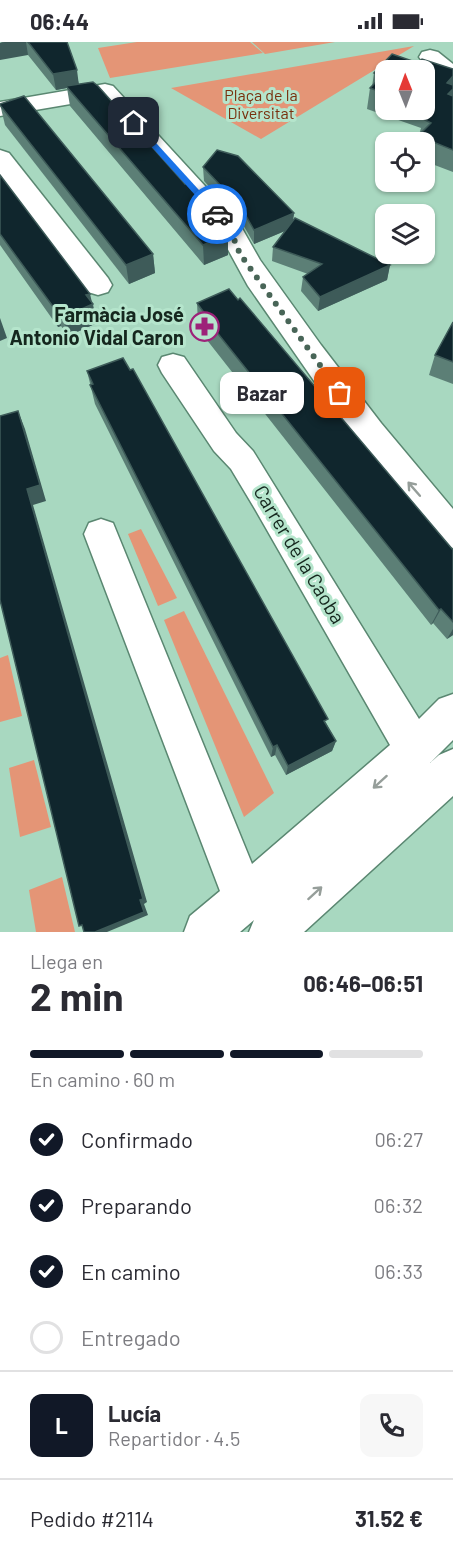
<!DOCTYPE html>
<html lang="es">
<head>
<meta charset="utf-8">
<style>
	:root { --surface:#fff; --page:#f7f7f7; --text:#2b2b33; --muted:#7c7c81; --line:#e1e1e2; --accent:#111827 }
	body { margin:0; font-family:Barlow,sans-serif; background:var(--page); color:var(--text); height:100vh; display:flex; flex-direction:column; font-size:22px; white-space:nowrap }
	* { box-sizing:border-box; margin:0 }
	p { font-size:20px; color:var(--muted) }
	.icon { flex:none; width:33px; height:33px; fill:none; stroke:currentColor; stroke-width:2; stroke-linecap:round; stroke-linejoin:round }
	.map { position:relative; height:890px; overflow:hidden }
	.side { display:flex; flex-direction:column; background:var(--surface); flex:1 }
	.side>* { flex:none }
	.needle { width:39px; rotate:359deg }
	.fabs { position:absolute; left:375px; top:18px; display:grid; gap:12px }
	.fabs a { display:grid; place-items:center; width:60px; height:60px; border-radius:12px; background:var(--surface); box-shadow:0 2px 4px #0004; font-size:30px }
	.pin { position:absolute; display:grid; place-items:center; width:51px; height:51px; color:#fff; margin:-26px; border-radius:12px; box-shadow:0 3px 9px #0006 }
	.courier { position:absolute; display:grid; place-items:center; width:60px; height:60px; margin:-30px; border:4px solid #1a73e8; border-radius:50%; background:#fff; color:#222; box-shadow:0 2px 8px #0007 }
	.bubble { position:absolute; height:42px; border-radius:12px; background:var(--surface); box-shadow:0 2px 4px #0004; font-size:20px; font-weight:700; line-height:42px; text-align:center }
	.headline em { font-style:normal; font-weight:700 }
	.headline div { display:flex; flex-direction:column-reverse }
	.headline { display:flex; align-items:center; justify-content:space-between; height:102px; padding:0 30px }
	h1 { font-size:39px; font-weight:700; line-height:45px }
	.bar { display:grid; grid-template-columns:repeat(4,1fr); gap:9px 6px; align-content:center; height:72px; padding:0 30px }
	.bar i { height:8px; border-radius:4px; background:var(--line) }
	.bar .on { background:var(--accent) }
	.bar p { grid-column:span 4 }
	.line { display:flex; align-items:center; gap:15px; padding:0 30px; border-top:2px solid var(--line) }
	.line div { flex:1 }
	.round { display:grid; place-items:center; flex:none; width:63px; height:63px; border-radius:12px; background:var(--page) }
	ol { padding:0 30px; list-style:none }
	li { display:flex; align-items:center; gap:18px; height:66px }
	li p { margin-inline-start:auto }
	li .icon { padding:6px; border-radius:50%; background:var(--accent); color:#fff; stroke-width:4 }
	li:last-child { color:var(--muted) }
	li i { width:33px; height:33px; border:3px solid var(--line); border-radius:50% }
	.status { display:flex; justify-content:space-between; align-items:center; height:42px; padding:0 30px; background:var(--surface); direction:ltr }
	.status svg { height:16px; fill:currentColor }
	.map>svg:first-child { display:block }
	.green { fill:#e49576 }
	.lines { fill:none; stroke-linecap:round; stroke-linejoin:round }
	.minor-casing { stroke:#5a8771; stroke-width:3 }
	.minor { fill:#fff; fill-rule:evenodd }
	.wall { fill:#5c7f76; fill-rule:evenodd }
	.shaded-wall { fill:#3e5b59 }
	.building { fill:#10262d; stroke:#3e5b59; stroke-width:1.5 }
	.oneway { stroke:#969e9a }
	.route { fill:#1a73e8 }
	.done { stroke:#486557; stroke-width:6; stroke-dasharray:0 10.8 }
	.labels { text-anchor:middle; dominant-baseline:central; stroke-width:6; stroke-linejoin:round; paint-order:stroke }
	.far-park-label { font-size:16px; fill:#78300d; stroke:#b5e5cc }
	.poi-label { font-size:20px; font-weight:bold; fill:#15271e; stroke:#b5e5cc; text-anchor:end }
	.street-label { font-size:20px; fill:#15271e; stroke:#b5e5cc }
</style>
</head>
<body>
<div class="status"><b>06:44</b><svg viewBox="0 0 49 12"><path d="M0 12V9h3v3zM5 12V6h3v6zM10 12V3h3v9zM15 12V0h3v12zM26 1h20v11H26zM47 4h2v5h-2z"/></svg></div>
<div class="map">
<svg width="453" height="890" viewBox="0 0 453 890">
	<rect width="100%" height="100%" fill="#a8d8c0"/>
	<!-- green -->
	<g class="green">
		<path d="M137 0H250L263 11 110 36 98 6Z"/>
		<path d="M252 0H335L265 12Z"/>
		<path d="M414 4 261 97 171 46Z"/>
		<path d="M141 487 177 556 158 564 128 492Z"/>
		<path d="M184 569 274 751 244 775 164 578Z"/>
		<path d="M8 613 22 674 0 680V616Z"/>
		<path d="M34 718 51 785 20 795 9 726Z"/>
		<path d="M62 835 75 890H36L29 848Z"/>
	</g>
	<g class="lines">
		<defs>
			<g id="minor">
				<path d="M430 8 438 10 453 22V39C441 36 426 25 419 15L422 10Z"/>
				<path d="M105 42 113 44 239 181 260 218 321 303 381 381 453 467V506L441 502 378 425 319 346 248 244 219 191 100 57 0 74V60Z"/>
				<path d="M0 108 9 111 108 236 112 243 108 250 98 253 88 250 0 133Z"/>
				<path d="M173 312 184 315 236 391 253 409 419 677 439 657 453 652V698L430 721 439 713 453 707V754L304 890H249L254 878 240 890H184L190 874 220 849 84 492 89 481 101 477 113 481 252 822 390 703 255 467 231 427 214 409 162 331 158 323 162 315Z"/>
			</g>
		</defs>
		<!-- minor casing -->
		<use href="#minor" class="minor-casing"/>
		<!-- minor -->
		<use href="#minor" class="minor"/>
	</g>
	<!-- wall -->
	<g class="wall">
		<path d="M0 0H67L79 42 228 213 204 223 70 64 67 46 56 48 28 13Z"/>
		<path d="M418 21 453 27V130L424 119V100H417L421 86 367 67 370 46 372 45 374 31ZM386 28H424V68H386Z"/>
		<path d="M0 62 153 212 155 231 129 242 5 83Z"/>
		<path d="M203 125 294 171 293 178 390 223 387 238 318 269 301 249 303 235 308 232 272 219 273 205 285 189 254 202 241 179 204 139Z"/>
		<path d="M0 133 93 262 97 281 68 294 61 284 58 285 0 203Z"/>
		<path d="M197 261 453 508V593L447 597 433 581 431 583 203 293V288L198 282Z"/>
		<path d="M453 280V342L429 333 435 313Z"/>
		<path d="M130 328 336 699 332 709 286 733 275 713 271 715 95 362 87 329Z"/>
	</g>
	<!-- shaded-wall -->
	<g class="shaded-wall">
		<path d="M5 0H26L28 13 0 18V1Z"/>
		<path d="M77 28 79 44H66L67 46 56 48 53 32Z"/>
		<path d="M453 34V54L450 65 447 41Z"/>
		<path d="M294 171 292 186 254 202V188Z"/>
		<path d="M228 193V213L204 223 203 203Z"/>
		<path d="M153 212 155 231 129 242 126 223Z"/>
		<path d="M390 223 387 238 318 269 320 255Z"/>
		<path d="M90 252 97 281 68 294 63 275 86 253Z"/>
		<path d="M56 265 61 284 58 285 54 266Z"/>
		<path d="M0 276 7 296 0 299Z"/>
		<path d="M18 369 25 387 46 459 33 463 147 860 144 862 148 873 107 890H95L140 858 27 447Z"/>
		<path d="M441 567 433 581 431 583 439 568Z"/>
		<path d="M453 587V593L447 597Z"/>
		<path d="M336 699 332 709 286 733 288 724Z"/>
		<path d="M277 703 275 713 271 715 273 705Z"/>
	</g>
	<!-- building -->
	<g class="building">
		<path d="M28 0H67L77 28 53 32Z"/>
		<path d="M392 12 418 21 422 17 453 27V34L447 41 453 43V47L448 52 453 54V108L418 94 431 81 423 77 431 68 424 65V28H386V52L370 46 382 34 374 31Z"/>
		<path d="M93 40 98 44 185 142 187 139 217 172 228 193 203 203 66 44Z"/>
		<path d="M24 54 153 212 126 223 0 63V62Z"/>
		<path d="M217 108 238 114 294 171 254 188 241 165 203 125Z"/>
		<path d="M0 133 90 252 86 253 93 262 63 275 56 265 54 266 0 192Z"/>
		<path d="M295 176 390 223 320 255 303 235 322 222 273 205Z"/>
		<path d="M229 247 238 258 240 256 453 508V580L441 567 439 568 203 273 205 272 197 261Z"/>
		<path d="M453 280V320L435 313Z"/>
		<path d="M123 316 130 328 133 327 328 677 324 679 336 699 288 724 277 703 273 705 90 343 93 342 87 329Z"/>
		<path d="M18 369 40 443 27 447 143 857 140 858 144 870 95 890H84L82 883 79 884 0 558V374Z"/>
	</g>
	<!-- one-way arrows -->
	<defs><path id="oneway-shaft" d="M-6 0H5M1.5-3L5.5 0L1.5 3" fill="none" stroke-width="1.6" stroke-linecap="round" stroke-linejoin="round" transform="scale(1.5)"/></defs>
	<g class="oneway">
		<use href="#oneway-shaft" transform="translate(414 447) rotate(-131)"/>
		<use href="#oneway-shaft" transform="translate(380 740) rotate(138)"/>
		<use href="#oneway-shaft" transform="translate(315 851) rotate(-42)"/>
	</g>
	<!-- route -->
	<path class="route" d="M131 79H136L219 170V174H214L131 82Z"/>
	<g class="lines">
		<!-- done -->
		<path class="done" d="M217 172 230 187 240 212 340 351"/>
	</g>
	<!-- icons -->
	<defs>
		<symbol id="pharmacy-ring" viewBox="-11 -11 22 22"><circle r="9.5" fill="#b5e5cc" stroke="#9d2279" stroke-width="1.5"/><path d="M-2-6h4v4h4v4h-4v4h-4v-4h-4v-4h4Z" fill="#9d2279"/></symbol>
	</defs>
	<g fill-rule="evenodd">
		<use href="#pharmacy-ring" x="188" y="268" width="33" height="33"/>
	</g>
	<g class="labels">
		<!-- far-park labels -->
		<g class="far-park-label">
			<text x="261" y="52">Plaça de la<tspan x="261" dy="18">Diversitat</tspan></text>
		</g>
		<!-- poi labels -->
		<g class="poi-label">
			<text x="184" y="272">Farmàcia José<tspan x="184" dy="23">Antonio Vidal Caron</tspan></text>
		</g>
		<!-- street labels -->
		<g class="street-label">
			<text transform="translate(300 512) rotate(59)">Carrer de la Caoba</text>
		</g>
	</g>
</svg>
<div class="fabs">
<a><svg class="needle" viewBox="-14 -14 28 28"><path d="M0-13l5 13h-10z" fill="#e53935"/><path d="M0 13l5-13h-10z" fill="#7c7c81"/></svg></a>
<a><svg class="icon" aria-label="locate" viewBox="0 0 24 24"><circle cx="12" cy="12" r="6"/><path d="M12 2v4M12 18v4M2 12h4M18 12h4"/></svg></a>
<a><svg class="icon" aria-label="layers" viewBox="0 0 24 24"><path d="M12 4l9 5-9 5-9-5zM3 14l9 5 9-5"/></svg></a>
</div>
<div class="pin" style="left:340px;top:351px;background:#ea580c"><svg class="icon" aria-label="bag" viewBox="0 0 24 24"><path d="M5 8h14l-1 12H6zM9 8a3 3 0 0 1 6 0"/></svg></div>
<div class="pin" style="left:134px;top:81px;background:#1f2937"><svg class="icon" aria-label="home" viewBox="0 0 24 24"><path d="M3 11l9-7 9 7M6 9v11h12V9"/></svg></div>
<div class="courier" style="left:217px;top:172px"><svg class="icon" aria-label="car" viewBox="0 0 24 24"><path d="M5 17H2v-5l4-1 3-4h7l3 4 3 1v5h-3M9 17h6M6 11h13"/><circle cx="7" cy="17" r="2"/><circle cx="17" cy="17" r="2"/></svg></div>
<div class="bubble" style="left:220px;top:330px;width:84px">Bazar</div>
</div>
<section class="side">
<div class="headline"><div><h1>2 min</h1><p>Llega en</p></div><em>06:46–06:51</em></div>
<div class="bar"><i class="on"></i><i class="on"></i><i class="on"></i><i></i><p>En camino · 60 m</p></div>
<ol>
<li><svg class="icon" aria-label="check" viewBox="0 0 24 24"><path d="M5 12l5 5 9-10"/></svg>Confirmado<p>06:27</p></li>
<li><svg class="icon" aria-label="check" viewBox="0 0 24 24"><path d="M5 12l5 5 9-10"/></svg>Preparando<p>06:32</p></li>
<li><svg class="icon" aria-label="check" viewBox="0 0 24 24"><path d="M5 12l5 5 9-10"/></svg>En camino<p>06:33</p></li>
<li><i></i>Entregado</li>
</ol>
<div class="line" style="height:108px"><b class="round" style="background:var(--accent);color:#fff">L</b><div><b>Lucía</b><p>Repartidor · 4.5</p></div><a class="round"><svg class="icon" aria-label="phone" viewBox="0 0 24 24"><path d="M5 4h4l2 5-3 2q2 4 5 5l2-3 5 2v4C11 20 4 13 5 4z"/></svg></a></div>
<div class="line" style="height:78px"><div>Pedido #2114</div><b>31.52 €</b></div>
</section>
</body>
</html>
